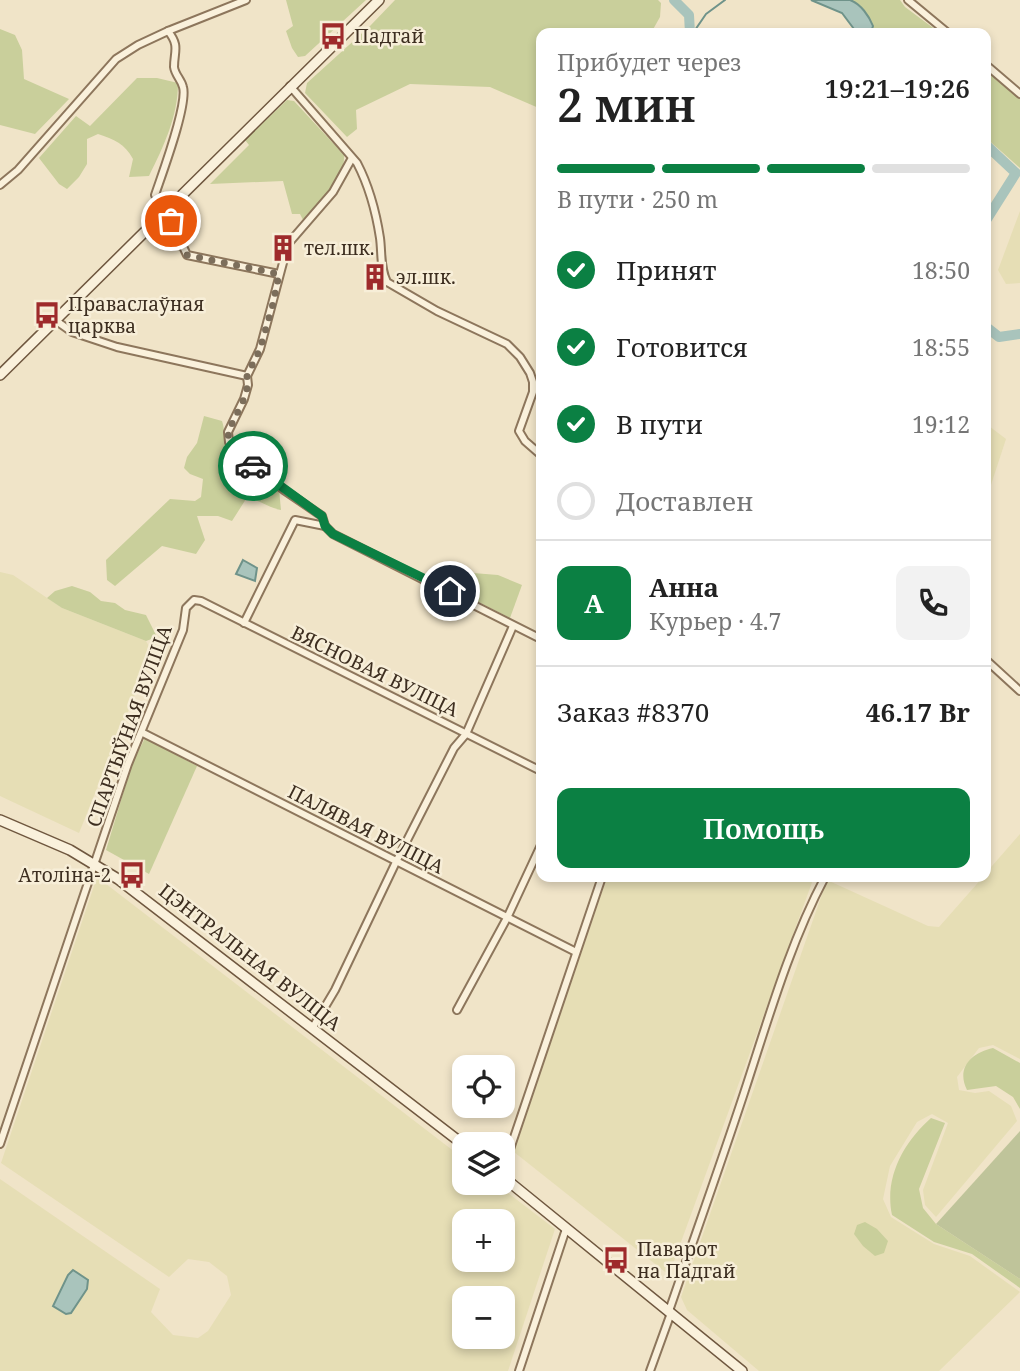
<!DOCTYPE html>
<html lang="ru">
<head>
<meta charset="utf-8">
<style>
	:root { --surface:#fff; --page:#f2f2f2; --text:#222; --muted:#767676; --line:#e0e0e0; --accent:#0b8043 }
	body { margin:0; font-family:"Noto Serif",serif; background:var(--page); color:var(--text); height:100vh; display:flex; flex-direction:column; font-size:26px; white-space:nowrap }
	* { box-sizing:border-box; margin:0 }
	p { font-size:23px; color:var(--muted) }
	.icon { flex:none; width:38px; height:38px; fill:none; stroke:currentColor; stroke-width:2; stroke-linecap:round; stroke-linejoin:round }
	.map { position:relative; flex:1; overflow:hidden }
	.details { position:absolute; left:536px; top:28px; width:455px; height:854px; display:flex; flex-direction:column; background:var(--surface); border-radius:14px; box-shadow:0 4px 10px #0003 }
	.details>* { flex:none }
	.fabs { position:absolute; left:452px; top:1055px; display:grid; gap:14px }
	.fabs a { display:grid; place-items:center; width:63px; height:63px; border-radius:14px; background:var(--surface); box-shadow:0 4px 10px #0003; font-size:35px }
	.pin { position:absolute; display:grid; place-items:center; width:60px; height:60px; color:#fff; margin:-30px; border:4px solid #fff; border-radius:50%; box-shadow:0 2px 7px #0007 }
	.courier { position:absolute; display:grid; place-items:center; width:70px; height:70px; margin:-35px; border:5px solid #0b8043; border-radius:50%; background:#fff; color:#222; box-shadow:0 2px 9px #0007 }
	.summary em { font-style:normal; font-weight:600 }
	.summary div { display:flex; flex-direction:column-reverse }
	.summary { display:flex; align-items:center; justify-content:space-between; height:119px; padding:0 21px }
	h1 { font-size:46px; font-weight:600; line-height:52px }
	.bar { display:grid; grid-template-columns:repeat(4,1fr); gap:10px 7px; align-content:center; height:84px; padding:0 21px }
	.bar i { height:9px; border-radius:5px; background:var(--line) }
	.bar .active { background:var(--accent) }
	.bar p { grid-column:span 4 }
	.line { display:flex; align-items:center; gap:18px; padding:0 21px; border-top:2px solid var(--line) }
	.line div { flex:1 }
	.round { display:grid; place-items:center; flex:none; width:74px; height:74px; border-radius:14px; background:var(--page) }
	ol { padding:0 21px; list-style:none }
	li { display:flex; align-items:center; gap:21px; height:77px }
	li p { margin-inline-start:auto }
	li .icon { padding:7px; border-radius:50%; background:var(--accent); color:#fff; stroke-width:4 }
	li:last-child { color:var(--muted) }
	li i { width:38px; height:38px; border:4px solid var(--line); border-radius:50% }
	.action { display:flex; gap:14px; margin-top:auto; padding:14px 21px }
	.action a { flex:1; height:80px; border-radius:14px; background:var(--accent); color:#fff; font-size:28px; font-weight:600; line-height:80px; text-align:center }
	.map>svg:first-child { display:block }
	.farmland { fill:#e6deb5; fill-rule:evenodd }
	.green { fill:#c9cf9b }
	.cemetery { fill:#bfc49a }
	.water { fill:#a9c4bc; stroke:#6f938a; stroke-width:2 }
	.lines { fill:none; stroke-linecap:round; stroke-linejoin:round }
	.stream { stroke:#6f938a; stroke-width:2 }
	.river { stroke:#a9c4bc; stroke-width:10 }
	.street-casing { stroke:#8d765c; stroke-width:10 }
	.secondary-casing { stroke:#6f573f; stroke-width:12 }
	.street { stroke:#faf1dc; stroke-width:6 }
	.secondary { stroke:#faf1dc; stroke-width:9 }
	.done { stroke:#7c6e5b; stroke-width:7; stroke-dasharray:0 12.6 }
	.route { stroke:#0b8043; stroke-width:9 }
	.labels { text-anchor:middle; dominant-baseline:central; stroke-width:5; stroke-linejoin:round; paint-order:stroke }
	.poi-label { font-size:19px; fill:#3d2e20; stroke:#f7eed8; text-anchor:start }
	.street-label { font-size:19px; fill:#3d2e20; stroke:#f7eed8 }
</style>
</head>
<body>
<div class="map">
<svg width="1020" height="1371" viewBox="0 0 1020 1371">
	<rect width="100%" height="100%" fill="#f0e4c8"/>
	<!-- farmland -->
	<g class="farmland">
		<path d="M1020 211V283L1006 284 998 270Z"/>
		<path d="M985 423 1006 439 989 491 985 490Z"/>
		<path d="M0 572 13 575 62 608 146 641 152 652 79 833 0 796Z"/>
		<path d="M1020 834V1059L993 1045 979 1048 957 1077 959 1090 975 1093 989 1091 1011 1106 1017 1121 936 1217 925 1205 923 1190 948 1123 932 1114 917 1122 890 1166 883 1199 891 1217 934 1244 970 1256 1020 1292 939 1371H759L687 1310 681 1297 827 880 928 926 939 927 983 877H985V874Z"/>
		<path d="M97 877 464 1159V1183H495L555 1229 508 1371H0V1179L160 1289 151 1312 173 1335 198 1338 208 1331 231 1295 227 1276 209 1262 188 1259 169 1277 1 1163ZM464 1222H502V1260H464ZM464 1298H502V1337H464Z"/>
		<path d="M607 877H814L669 1275 514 1152Z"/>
	</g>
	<!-- green -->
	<g class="green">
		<path d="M286 0H366L305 56 298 57 292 48 286 31 293 26Z"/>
		<path d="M395 0H658L661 3 660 17 651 33H541V109L490 87 410 84 356 110 357 129 347 137 305 93 307 83 370 26Z"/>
		<path d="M850 0H900L905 7 940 33 871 32 873 26Z"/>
		<path d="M0 29 15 35 22 50 24 79 69 99 35 134 0 125Z"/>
		<path d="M985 67 1020 96V168L985 137Z"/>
		<path d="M137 78H157L178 83C178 116 164 146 149 176L129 177 133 159C125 144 114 139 98 134L87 139V164L79 177 67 189 59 184 39 158 76 116 90 126Z"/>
		<path d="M287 100 294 101 344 155C346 179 318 204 304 222L300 214H292L283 181 210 184 249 145 245 140Z"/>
		<path d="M204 416 222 421C225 429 223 436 227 444 235 459 265 478 279 489L281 510C268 508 259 499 246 499L232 521 218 516H197L205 540 196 554 162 546 115 586 107 580 106 560 170 499 195 501 201 497 203 479 190 474 184 468 187 457 197 443Z"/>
		<path d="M473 573 498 575 522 585 510 618 461 593Z"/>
		<path d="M72 586 90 592 101 601 115 603 125 610 146 615 157 637 146 641 62 608 47 598 55 591Z"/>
		<path d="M145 738 197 766 149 874 106 850 132 764Z"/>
		<path d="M993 1048 1020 1063V1109L1013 1097 996 1086 967 1090C956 1068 971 1053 993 1048Z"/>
		<path d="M931 1118 945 1123 919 1189 923 1208 936 1224 1020 1279V1288L972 1254 934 1242 892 1215C884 1177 904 1142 931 1118Z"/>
		<path d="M865 1222 877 1229 888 1241 884 1253 875 1256 863 1246 854 1234 857 1225Z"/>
	</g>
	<!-- cemetery -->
	<path class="cemetery" d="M1020 1131V1279L936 1224Z"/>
	<!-- water -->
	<g class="water">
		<path d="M811 0H850C861 4 869 16 873 26L871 32 857 33 842 13Z"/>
		<path d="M243 560 257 568 255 581 236 574Z"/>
		<path d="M73 1270 88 1280 87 1289 71 1313 66 1314 53 1306 68 1275Z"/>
	</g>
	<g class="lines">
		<!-- stream -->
		<path class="stream" d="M693 33 706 14 725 0"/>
		<!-- river -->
		<g class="river">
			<path d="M674 0 689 15 690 33"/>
			<path d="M985 144 1016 173 985 222"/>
			<path d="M985 326 999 337 1020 334"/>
		</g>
		<defs>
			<g id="street">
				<path d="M908 0 948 33"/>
				<path d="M168 31C180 46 174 51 174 67 175 75 181 79 183 87 188 105 162 174 155 195L171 221 187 255 279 274"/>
				<path d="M985 64 1020 94"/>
				<path d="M290 86 357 163C369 186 376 212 380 238 382 253 380 268 387 282L437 311 507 344 520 357 530 373 533 382V392L519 431 525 441 541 455"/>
				<path d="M0 185 18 170 116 59 138 45 168 31 246 0"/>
				<path d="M55 320 72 332 117 347 247 376"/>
				<path d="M325 526 322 516 284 490 234 451 229 442 228 432 244 399 248 385 247 376 260 349 288 244 333 192 352 158"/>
				<path d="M325 526 333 534 541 639"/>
				<path d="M244 623 295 520 325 526"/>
				<path d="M985 659 1020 691"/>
				<path d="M143 733 576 952"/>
				<path d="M457 1010 507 918 541 845"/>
				<path d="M313 1027 335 990 396 862 454 748 466 734 513 626"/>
				<path d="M0 1144 128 764 183 630 186 608 194 600 201 601 541 771"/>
				<path d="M502 1166 507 1158 602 877"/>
				<path d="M669 1311C694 1238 720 1166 744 1093 768 1020 789 945 825 877"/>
				<path d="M519 1371 566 1229"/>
				<path d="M650 1371 671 1313"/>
			</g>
			<g id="secondary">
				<path d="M0 375 379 0"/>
				<path d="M0 820 70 850 118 879 464 1145"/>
				<path d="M502 1176 742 1371"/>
			</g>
		</defs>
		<!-- street casing -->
		<use href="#street" class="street-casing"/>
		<!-- secondary casing -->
		<use href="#secondary" class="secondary-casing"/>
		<!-- street -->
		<use href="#street" class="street"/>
		<!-- secondary -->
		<use href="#secondary" class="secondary"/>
	</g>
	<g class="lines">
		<!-- done -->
		<path class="done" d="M171 221 187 255 279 274 273 304 260 349 247 376 248 385 244 399 228 432 229 442 233 451 253 466"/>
		<!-- route -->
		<path class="route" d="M253 466 322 516 325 526 333 534 450 591"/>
	</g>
	<!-- icons -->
	<defs>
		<symbol id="bus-bare" viewBox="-9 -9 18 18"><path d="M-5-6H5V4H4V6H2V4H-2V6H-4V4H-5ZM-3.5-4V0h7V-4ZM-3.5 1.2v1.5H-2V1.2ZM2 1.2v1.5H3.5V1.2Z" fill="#9e2a2b" stroke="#f7eed8" stroke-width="2.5" paint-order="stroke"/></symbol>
		<symbol id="building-bare" viewBox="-9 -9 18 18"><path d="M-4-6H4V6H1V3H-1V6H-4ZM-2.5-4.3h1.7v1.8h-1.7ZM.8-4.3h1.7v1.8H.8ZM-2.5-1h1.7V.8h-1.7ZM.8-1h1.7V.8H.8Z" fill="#9e2a2b" stroke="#f7eed8" stroke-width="2.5" paint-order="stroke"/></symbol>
	</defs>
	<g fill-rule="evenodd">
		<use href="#bus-bare" x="314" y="17" width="38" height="38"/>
		<use href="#building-bare" x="264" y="229" width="38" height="38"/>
		<use href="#building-bare" x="356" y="258" width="38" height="38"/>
		<use href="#bus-bare" x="28" y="296" width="38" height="38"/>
		<use href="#bus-bare" x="113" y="856" width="38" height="38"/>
		<use href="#bus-bare" x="597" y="1241" width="38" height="38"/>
	</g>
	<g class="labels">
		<!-- poi labels -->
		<g class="poi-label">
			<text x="354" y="36">Падгай</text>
			<text x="304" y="248">тел.шк.</text>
			<text x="396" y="277">эл.шк.</text>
			<text x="68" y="304">Праваслаўная<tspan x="68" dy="22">царква</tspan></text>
			<text x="111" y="875" text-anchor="end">Атоліна-2</text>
			<text x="637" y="1249">Паварот<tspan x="637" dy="22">на Падгай</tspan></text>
		</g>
		<!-- street labels -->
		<g class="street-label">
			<text transform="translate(375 671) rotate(26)">ВЯСНОВАЯ ВУЛІЦА</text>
			<text transform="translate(129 726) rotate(-70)">СПАРТЫЎНАЯ ВУЛІЦА</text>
			<text transform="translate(366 829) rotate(27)">ПАЛЯВАЯ ВУЛІЦА</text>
			<text transform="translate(250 957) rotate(38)">ЦЭНТРАЛЬНАЯ ВУЛІЦА</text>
		</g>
	</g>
</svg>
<div class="fabs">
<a><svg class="icon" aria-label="locate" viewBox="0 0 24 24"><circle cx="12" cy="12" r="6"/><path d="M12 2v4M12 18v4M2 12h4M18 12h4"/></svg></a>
<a><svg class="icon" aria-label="layers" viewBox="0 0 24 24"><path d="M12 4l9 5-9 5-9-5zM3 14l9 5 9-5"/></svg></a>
<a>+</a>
<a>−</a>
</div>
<div class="pin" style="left:171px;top:221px;background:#ea580c"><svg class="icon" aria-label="bag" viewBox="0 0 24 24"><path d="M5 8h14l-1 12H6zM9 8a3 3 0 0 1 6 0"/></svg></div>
<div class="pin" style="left:450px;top:591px;background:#1f2937"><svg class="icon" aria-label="home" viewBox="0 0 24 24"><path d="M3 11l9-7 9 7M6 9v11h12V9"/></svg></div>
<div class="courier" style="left:253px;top:466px"><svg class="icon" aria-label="car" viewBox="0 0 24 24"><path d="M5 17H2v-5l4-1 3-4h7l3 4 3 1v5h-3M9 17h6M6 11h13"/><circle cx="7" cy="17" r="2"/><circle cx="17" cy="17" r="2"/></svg></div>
<section class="details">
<div class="summary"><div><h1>2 мин</h1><p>Прибудет через</p></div><em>19:21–19:26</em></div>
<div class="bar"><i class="active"></i><i class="active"></i><i class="active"></i><i></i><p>В пути · 250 m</p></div>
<ol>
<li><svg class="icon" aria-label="check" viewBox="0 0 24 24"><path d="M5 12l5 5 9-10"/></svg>Принят<p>18:50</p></li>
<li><svg class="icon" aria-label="check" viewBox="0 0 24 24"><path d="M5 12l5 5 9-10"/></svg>Готовится<p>18:55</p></li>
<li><svg class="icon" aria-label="check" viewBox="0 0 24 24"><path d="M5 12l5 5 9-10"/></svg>В пути<p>19:12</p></li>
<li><i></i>Доставлен</li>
</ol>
<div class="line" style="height:126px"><b class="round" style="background:var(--accent);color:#fff">А</b><div><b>Анна</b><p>Курьер · 4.7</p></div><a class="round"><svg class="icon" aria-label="phone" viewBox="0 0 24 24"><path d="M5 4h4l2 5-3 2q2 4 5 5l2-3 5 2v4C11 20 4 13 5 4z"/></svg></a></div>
<div class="line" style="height:91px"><div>Заказ #8370</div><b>46.17 Br</b></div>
<div class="action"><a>Помощь</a></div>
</section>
</div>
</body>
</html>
